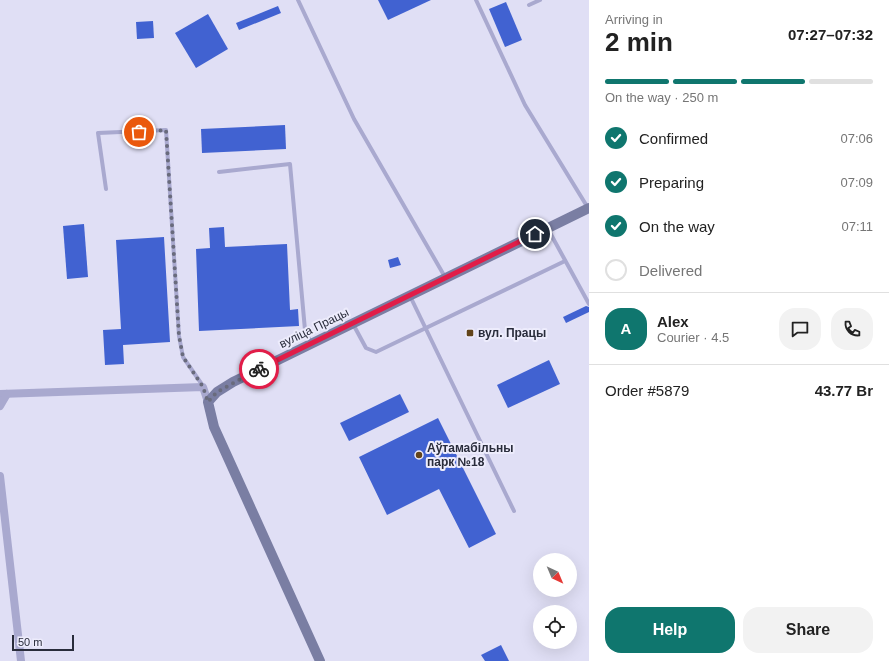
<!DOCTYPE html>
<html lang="en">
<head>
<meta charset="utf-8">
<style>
	:root { --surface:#fff; --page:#f2f2f2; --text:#222; --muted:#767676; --line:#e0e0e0; --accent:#0f766e }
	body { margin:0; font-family:Helvetica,sans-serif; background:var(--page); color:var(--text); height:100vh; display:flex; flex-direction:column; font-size:15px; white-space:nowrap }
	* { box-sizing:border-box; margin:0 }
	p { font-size:13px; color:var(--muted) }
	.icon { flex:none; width:22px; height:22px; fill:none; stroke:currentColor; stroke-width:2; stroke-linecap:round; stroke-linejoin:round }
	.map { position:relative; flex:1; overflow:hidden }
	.sheet { display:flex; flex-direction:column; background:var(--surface); width:300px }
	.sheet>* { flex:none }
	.needle { width:26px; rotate:136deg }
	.fabs { position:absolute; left:533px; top:553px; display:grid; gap:8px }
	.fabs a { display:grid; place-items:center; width:44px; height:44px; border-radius:50%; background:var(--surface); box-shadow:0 4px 16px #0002; font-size:20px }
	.scale { position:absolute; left:12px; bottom:10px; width:62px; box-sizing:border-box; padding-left:4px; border:2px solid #292c3b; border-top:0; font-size:11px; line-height:14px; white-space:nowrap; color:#292c3b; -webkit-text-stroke:3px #edecfc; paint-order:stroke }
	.pin { position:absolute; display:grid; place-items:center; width:34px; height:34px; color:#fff; margin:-17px; border:2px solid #fff; border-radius:50%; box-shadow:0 1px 4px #0007 }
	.courier { position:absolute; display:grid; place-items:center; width:40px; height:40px; margin:-20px; border:3px solid #e11d48; border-radius:50%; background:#fff; color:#222; box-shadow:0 1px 5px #0007 }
	.head em { font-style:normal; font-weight:700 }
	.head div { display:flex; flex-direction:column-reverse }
	.head { display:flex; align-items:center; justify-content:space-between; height:68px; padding:0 16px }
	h1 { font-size:26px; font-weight:700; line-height:30px }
	.bar { display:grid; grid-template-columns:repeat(4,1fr); gap:6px 4px; align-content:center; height:48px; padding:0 16px }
	.bar i { height:5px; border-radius:3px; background:var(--line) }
	.bar .active { background:var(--accent) }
	.bar p { grid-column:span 4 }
	.line { display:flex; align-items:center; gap:10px; padding:0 16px; border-top:1px solid var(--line) }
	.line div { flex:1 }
	.round { display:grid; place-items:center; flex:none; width:42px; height:42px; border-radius:16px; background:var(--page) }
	ol { padding:0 16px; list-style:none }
	li { display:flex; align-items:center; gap:12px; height:44px }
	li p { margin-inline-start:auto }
	li .icon { padding:4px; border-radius:50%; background:var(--accent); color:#fff; stroke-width:4 }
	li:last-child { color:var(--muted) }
	li i { width:22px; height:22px; border:2px solid var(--line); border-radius:50% }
	.primary-button { display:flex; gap:8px; margin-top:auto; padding:8px 16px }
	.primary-button a { flex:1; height:46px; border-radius:16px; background:var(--accent); color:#fff; font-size:16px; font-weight:700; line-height:46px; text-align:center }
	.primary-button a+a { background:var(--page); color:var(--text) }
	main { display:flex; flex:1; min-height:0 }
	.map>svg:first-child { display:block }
	.building { fill:#4162d1 }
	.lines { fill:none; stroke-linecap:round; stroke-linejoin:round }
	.lane { stroke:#a9a9cf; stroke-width:4 }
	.street { stroke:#a9a9cf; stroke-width:8 }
	.secondary { stroke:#7a7ea3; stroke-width:10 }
	.done { stroke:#696b7c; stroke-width:4; stroke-dasharray:0 7.2 }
	.route { stroke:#e11d48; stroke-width:5 }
	.poi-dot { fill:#62441a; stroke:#edecfc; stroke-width:1.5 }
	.labels { text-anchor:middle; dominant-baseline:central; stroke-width:4; stroke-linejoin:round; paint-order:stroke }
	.street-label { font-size:12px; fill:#292c3b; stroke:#edecfc }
	.poi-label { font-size:12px; font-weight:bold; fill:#292c3b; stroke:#edecfc; text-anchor:start }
</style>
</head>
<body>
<main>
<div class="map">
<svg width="589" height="661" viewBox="0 0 589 661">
	<rect width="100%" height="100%" fill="#e0dff5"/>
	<!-- building -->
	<g class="building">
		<path d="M378 0H431L388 20Z"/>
		<path d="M506 2 522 40 505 47 489 9Z"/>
		<path d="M278 6 281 13 239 30 236 23Z"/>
		<path d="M208 14 228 49 196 68 175 33Z"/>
		<path d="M153 21 154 38 137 39 136 22Z"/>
		<path d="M285 125 286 149 202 153 201 129Z"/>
		<path d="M84 224 88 277 67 279 63 226Z"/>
		<path d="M224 227 225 247 287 244 290 310 298 309 299 326 199 331 196 249 210 248 209 228Z"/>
		<path d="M164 237 170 342 123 345 124 364 105 365 103 330 121 329 116 240Z"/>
		<path d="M398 257 401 265 390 268 388 260Z"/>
		<path d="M586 306 589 307V312L566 323 563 317Z"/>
		<path d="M549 360 560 384 508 408 497 385Z"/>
		<path d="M400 394 409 412 349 441 340 423Z"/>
		<path d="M438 418 496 534 469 548 439 489 387 515 359 457Z"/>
		<path d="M501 645 509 661H485L481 655Z"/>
	</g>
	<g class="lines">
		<!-- lane -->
		<g class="lane">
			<path d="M298 0 354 119 445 277"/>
			<path d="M476 0 525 105 588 208"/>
			<path d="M529 5 540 0"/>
			<path d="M219 172 290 164 305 330 311 343"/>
			<path d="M106 189 98 133 166 130 179 336 183 357 203 386"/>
			<path d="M548 229 589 304"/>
			<path d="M410 296 514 511"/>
			<path d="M353 324 366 348 376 352 565 261"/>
		</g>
		<!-- street -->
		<g class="street">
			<path d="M0 394 203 387 208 402"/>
			<path d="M0 406 7 394"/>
			<path d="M0 476 21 661"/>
		</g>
		<!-- secondary -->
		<path class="secondary" d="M320 661 214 427 208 402 217 392 233 382 589 208"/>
	</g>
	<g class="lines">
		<!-- done -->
		<path class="done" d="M139 132 166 130 179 336 183 357 203 387 208 402 217 392 259 369"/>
		<!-- route -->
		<path class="route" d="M259 369 535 234"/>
	</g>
	<!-- markers -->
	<g class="poi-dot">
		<rect x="466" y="329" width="8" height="8" rx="2"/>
		<circle cx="419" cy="455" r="4"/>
	</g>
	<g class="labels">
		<!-- street labels -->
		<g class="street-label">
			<text transform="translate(314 328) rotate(-26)">вуліца Працы</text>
		</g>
		<!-- poi labels -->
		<g class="poi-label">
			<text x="478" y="333">вул. Працы</text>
			<text x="427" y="448">Аўтамабільны<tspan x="427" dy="14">парк №18</tspan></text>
		</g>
	</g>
</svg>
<div class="fabs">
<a><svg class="needle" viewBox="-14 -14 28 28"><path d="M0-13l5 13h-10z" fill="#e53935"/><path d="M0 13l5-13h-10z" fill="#767676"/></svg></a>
<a><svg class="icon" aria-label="locate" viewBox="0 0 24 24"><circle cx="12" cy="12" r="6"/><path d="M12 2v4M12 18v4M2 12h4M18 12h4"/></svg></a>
</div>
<div class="scale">50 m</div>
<div class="pin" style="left:139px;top:132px;background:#ea580c"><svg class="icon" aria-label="bag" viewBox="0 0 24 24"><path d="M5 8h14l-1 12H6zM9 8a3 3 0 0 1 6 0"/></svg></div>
<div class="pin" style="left:535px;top:234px;background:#1f2937"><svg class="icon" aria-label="home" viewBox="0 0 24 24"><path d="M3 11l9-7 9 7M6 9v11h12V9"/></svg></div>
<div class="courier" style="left:259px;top:369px"><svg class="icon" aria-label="bike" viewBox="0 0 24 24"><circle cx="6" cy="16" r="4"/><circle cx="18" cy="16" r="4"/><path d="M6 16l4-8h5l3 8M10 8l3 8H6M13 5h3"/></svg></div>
</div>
<section class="sheet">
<div class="head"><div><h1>2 min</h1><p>Arriving in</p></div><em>07:27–07:32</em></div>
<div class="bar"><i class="active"></i><i class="active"></i><i class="active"></i><i></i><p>On the way · 250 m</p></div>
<ol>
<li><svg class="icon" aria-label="check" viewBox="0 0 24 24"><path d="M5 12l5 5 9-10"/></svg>Confirmed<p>07:06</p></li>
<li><svg class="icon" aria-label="check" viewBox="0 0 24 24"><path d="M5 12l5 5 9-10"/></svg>Preparing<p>07:09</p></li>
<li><svg class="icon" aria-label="check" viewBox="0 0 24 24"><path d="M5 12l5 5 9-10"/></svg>On the way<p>07:11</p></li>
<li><i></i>Delivered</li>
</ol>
<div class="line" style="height:72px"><b class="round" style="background:var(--accent);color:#fff">A</b><div><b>Alex</b><p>Courier · 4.5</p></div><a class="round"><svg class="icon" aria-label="chat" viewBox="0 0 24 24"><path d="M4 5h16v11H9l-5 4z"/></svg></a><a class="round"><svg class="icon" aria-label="phone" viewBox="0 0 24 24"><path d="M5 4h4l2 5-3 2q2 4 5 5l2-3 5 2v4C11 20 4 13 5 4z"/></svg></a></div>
<div class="line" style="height:52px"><div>Order #5879</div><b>43.77 Br</b></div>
<div class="primary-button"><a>Help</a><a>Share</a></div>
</section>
</main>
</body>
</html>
